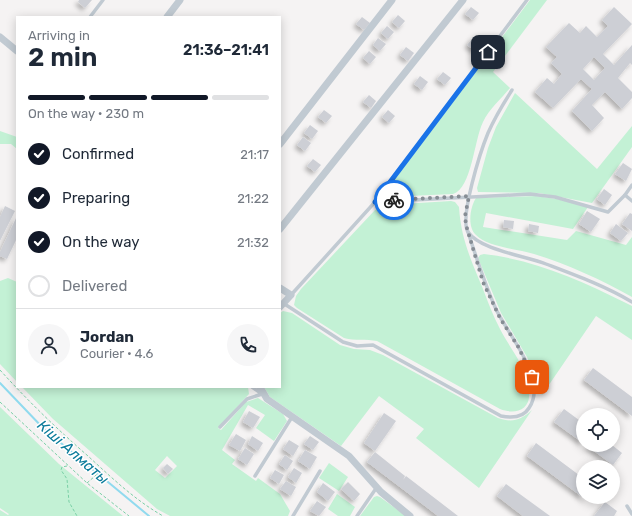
<!DOCTYPE html>
<html lang="en">
<head>
<meta charset="utf-8">
<style>
	:root { --surface:#fff; --page:#f6f6f7; --text:#1f2937; --muted:#747a83; --line:#e0e1e3; --accent:#111827 }
	body { margin:0; font-family:Rubik,sans-serif; background:var(--page); color:var(--text); height:100vh; display:flex; flex-direction:column; font-size:15px; white-space:nowrap }
	* { box-sizing:border-box; margin:0 }
	p { font-size:13px; color:var(--muted) }
	.icon { flex:none; width:22px; height:22px; fill:none; stroke:currentColor; stroke-width:2; stroke-linecap:round; stroke-linejoin:round }
	.map { position:relative; flex:1; overflow:hidden }
	.drawer { position:absolute; left:16px; top:16px; width:265px; height:372px; display:flex; flex-direction:column; background:var(--surface); border-radius:0px; box-shadow:0 2px 10px #0003 }
	.drawer>* { flex:none }
	.fabs { position:absolute; left:576px; top:408px; display:grid; gap:8px }
	.fabs a { display:grid; place-items:center; width:44px; height:44px; border-radius:50%; background:var(--surface); box-shadow:0 2px 10px #0003; font-size:20px }
	.pin { position:absolute; display:grid; place-items:center; width:34px; height:34px; color:#fff; margin:-17px; border-radius:8px; box-shadow:0 2px 6px #0006 }
	.courier { position:absolute; display:grid; place-items:center; width:40px; height:40px; margin:-20px; border:3px solid #1a73e8; border-radius:50%; background:#fff; color:#222; box-shadow:0 1px 5px #0007 }
	.overview em { font-style:normal; font-weight:600 }
	.overview div { display:flex; flex-direction:column-reverse }
	.overview { display:flex; align-items:center; justify-content:space-between; height:68px; padding:0 12px }
	h1 { font-size:26px; font-weight:600; line-height:30px }
	.bar { display:grid; grid-template-columns:repeat(4,1fr); gap:6px 4px; align-content:center; height:48px; padding:0 12px }
	.bar i { height:5px; border-radius:3px; background:var(--line) }
	.bar .on { background:var(--accent) }
	.bar p { grid-column:span 4 }
	.line { display:flex; align-items:center; gap:10px; padding:0 12px; border-top:1px solid var(--line) }
	.line div { flex:1 }
	.round { display:grid; place-items:center; flex:none; width:42px; height:42px; border-radius:21px; background:var(--page) }
	ol { padding:0 12px; list-style:none }
	li { display:flex; align-items:center; gap:12px; height:44px }
	li p { margin-inline-start:auto }
	li .icon { padding:4px; border-radius:50%; background:var(--accent); color:#fff; stroke-width:4 }
	li:last-child { color:var(--muted) }
	li i { width:22px; height:22px; border:2px solid var(--line); border-radius:50% }
	.map>svg:first-child { display:block }
	.green { fill:#c3f1d5; fill-rule:evenodd }
	.lines { fill:none; stroke-linecap:round; stroke-linejoin:round }
	.stream { stroke:#90daee; stroke-width:2 }
	.building { fill:#cdcfd5; fill-rule:evenodd; filter:url(#shadow) }
	.path { stroke:#7ad0a6; stroke-width:1; stroke-dasharray:3 2; stroke-linecap:butt }
	.service { stroke:#c1cad2; stroke-width:3.5 }
	.minor { stroke:#c1cad2; stroke-width:7 }
	.done { stroke:#868d94; stroke-width:4; stroke-dasharray:0 7.2 }
	.route { stroke:#1a73e8; stroke-width:5 }
	.labels { text-anchor:middle; dominant-baseline:central; stroke-width:3; stroke-linejoin:round; paint-order:stroke }
	.water-label { font-size:15px; font-style:italic; fill:#0c7c9b; stroke:#fff }
</style>
</head>
<body>
<div class="map">
<svg width="632" height="516" viewBox="0 0 632 516">
	<defs>
		<filter id="shadow"><feDropShadow dx="-3" dy="3" stdDeviation="2" flood-color="#0004"/></filter>
	</defs>
	<rect width="100%" height="100%" fill="#f5f3f3"/>
	<!-- green -->
	<g class="green">
		<path d="M530 0H547L493 72 510 88C501 99 489 109 483 122 474 140 472 188 453 194L387 197 386 194 388 188Z"/>
		<path d="M515 93 597 169 632 126V147L592 203 539 193 478 192 477 188 488 148 496 127Z"/>
		<path d="M0 131 17 137V149L11 144H0Z"/>
		<path d="M536 196 557 199 588 207 573 229 486 213 483 227 567 240 576 231 626 245 632 237V297C602 280 567 264 534 254 518 249 487 247 476 235 467 227 470 207 476 198Z"/>
		<path d="M451 201 455 202 459 207C461 239 471 260 483 289 488 302 493 316 500 329 510 349 528 368 529 392 531 410 515 415 500 409L377 341C366 339 355 341 344 338L297 308 294 305 296 296 301 289 375 210 386 205Z"/>
		<path d="M484 254C535 260 580 280 626 303L632 306V340L596 316 542 395 527 357 501 313 478 258 480 255Z"/>
		<path d="M8 278 17 282V382L0 364V281Z"/>
		<path d="M283 311 292 313 340 345 354 349 370 350 383 355 498 418C512 423 521 420 532 410L479 488 416 438 424 429 379 396 341 446 270 397 264 387H280V313Z"/>
		<path d="M22 387H248L249 394 218 428 221 430 246 402 258 398 283 414 287 421 274 441 256 428 265 415 248 405 222 450 235 460 232 464 256 481 258 478 280 494 290 511 288 516H170L157 509 53 419ZM167 456 177 466 165 478 155 470Z"/>
		<path d="M0 407 59 464 123 516H0V510L8 515 9 514 0 508Z"/>
		<path d="M329 463 348 477 339 491 319 478Z"/>
		<path d="M337 494 355 507 350 516H338L328 509Z"/>
		<path d="M377 496 380 497 406 516H360L374 497Z"/>
	</g>
	<g class="lines">
		<!-- stream -->
		<path class="stream" d="M0 383 44 429 149 516"/>
	</g>
	<!-- building -->
	<g class="building">
		<path d="M79 0H92L85 8 78 2Z"/>
		<path d="M471 7 479 13 473 20 465 14Z"/>
		<path d="M614 7 632 24 603 54 614 65 632 45V65L630 63 618 78 632 92V98L622 109 605 92 592 105 604 118 592 131 572 111 592 89 581 79 553 108 535 92 547 78 554 84 562 74 551 63 557 57 546 47 569 23 580 33 586 26 597 37 608 26 602 20ZM594 57 605 68 594 80 583 69Z"/>
		<path d="M398 15 405 21 399 28 392 22Z"/>
		<path d="M362 17 370 23 364 30 356 24Z"/>
		<path d="M387 26 394 32 388 39 381 33Z"/>
		<path d="M378 38 386 44 380 51 373 45Z"/>
		<path d="M473 38 480 44 475 51 467 45Z"/>
		<path d="M406 47 414 53 408 61 400 55Z"/>
		<path d="M369 51 376 57 370 64 363 58Z"/>
		<path d="M443 72 451 78 445 85 437 79Z"/>
		<path d="M420 76 428 82 422 90 414 84Z"/>
		<path d="M369 95 376 101 371 108 363 102Z"/>
		<path d="M324 110 332 116 326 123 318 117Z"/>
		<path d="M388 110 395 116 389 123 382 117Z"/>
		<path d="M310 125 318 131 312 139 304 133Z"/>
		<path d="M303 137 311 143 305 151 297 145Z"/>
		<path d="M313 159 321 165 315 172 307 166Z"/>
		<path d="M623 163 632 169 626 181 615 174Z"/>
		<path d="M604 189 612 195 605 205 597 199Z"/>
		<path d="M5 206 15 211 0 241V217Z"/>
		<path d="M587 211 600 219 591 232 579 224Z"/>
		<path d="M630 213 632 214V231L622 224Z"/>
		<path d="M17 216V238L7 259 0 256V252Z"/>
		<path d="M504 220 514 221 513 229 503 227Z"/>
		<path d="M529 224 539 226 538 233 528 231Z"/>
		<path d="M616 224 628 233 621 241 610 233Z"/>
		<path d="M593 368 632 397V416L584 380Z"/>
		<path d="M564 409 583 423V443L554 422Z"/>
		<path d="M249 411 260 417 253 428 243 422Z"/>
		<path d="M384 413 396 421 375 451 364 443Z"/>
		<path d="M236 434 246 440 240 451 229 445Z"/>
		<path d="M252 436 263 443 258 451 248 444Z"/>
		<path d="M310 436 319 442 313 450 304 444Z"/>
		<path d="M289 440 299 446 293 456 283 449Z"/>
		<path d="M536 443 583 478V497H587L585 499 527 456Z"/>
		<path d="M586 445H612L622 453 613 465Z"/>
		<path d="M245 448 254 454 247 465 238 459Z"/>
		<path d="M305 450 317 457 310 469 298 461Z"/>
		<path d="M375 452 405 476 403 480 406 476 458 516H438L429 509 367 462Z"/>
		<path d="M285 455 293 461 287 470 279 464Z"/>
		<path d="M167 464 173 469 168 474 163 468Z"/>
		<path d="M294 468 302 473 296 483 288 477Z"/>
		<path d="M275 470 284 475 279 484 270 478Z"/>
		<path d="M286 481 296 487 291 496 280 489Z"/>
		<path d="M348 482 360 494 354 501 341 489Z"/>
		<path d="M323 483 335 492 328 501 317 492Z"/>
		<path d="M506 484 550 516H523L497 496Z"/>
		<path d="M317 501 326 507 319 516 310 511Z"/>
		<path d="M605 502 617 511 614 516H594Z"/>
	</g>
	<g class="lines">
		<!-- path -->
		<g class="path">
			<path d="M0 370C28 401 57 429 88 456 112 478 135 500 163 516"/>
			<path d="M0 402 87 483 129 516"/>
			<path d="M67 466 62 467 61 470 67 479 69 502 77 516"/>
			<path d="M87 483 102 470"/>
		</g>
		<!-- service -->
		<g class="service">
			<path d="M90 17 103 0"/>
			<path d="M512 90C503 104 495 117 488 133 481 150 459 218 468 232 480 250 526 256 546 264 575 275 605 286 632 302"/>
			<path d="M625 195 632 185"/>
			<path d="M375 202 530 194 555 197 608 212 625 195 632 201"/>
			<path d="M291 295 375 202 527 0"/>
			<path d="M283 303 343 342 357 346 373 345 501 416C511 418 523 418 529 408 549 379 506 333 495 307 484 282 476 257 468 232"/>
			<path d="M220 427 247 399 262 394 252 387"/>
			<path d="M255 476 292 417"/>
			<path d="M627 506 632 514"/>
			<path d="M293 516 320 471"/>
			<path d="M357 516 377 487"/>
		</g>
		<!-- minor -->
		<g class="minor">
			<path d="M167 17 180 0"/>
			<path d="M0 37 17 51"/>
			<path d="M280 144 392 0"/>
			<path d="M280 229 463 0"/>
			<path d="M280 288 291 295 280 307"/>
			<path d="M260 387 267 399 349 456 381 492 410 516"/>
		</g>
	</g>
	<g class="lines">
		<!-- done -->
		<path class="done" d="M394 200 469 196 465 216 466 225 483 282 500 318 519 348 532 377"/>
		<!-- route -->
		<path class="route" d="M394 200 375 202 488 52"/>
	</g>
	<g class="labels">
		<!-- water labels -->
		<g class="water-label">
			<text transform="translate(73 452) rotate(41)">Кіші Алматы</text>
		</g>
	</g>
</svg>
<div class="fabs">
<a><svg class="icon" aria-label="locate" viewBox="0 0 24 24"><circle cx="12" cy="12" r="6"/><path d="M12 2v4M12 18v4M2 12h4M18 12h4"/></svg></a>
<a><svg class="icon" aria-label="layers" viewBox="0 0 24 24"><path d="M12 4l9 5-9 5-9-5zM3 14l9 5 9-5"/></svg></a>
</div>
<div class="pin" style="left:532px;top:377px;background:#ea580c"><svg class="icon" aria-label="bag" viewBox="0 0 24 24"><path d="M5 8h14l-1 12H6zM9 8a3 3 0 0 1 6 0"/></svg></div>
<div class="pin" style="left:488px;top:52px;background:#1f2937"><svg class="icon" aria-label="home" viewBox="0 0 24 24"><path d="M3 11l9-7 9 7M6 9v11h12V9"/></svg></div>
<div class="courier" style="left:394px;top:200px"><svg class="icon" aria-label="bike" viewBox="0 0 24 24"><circle cx="6" cy="16" r="4"/><circle cx="18" cy="16" r="4"/><path d="M6 16l4-8h5l3 8M10 8l3 8H6M13 5h3"/></svg></div>
<section class="drawer">
<div class="overview"><div><h1>2 min</h1><p>Arriving in</p></div><em>21:36–21:41</em></div>
<div class="bar"><i class="on"></i><i class="on"></i><i class="on"></i><i></i><p>On the way · 230 m</p></div>
<ol>
<li><svg class="icon" aria-label="check" viewBox="0 0 24 24"><path d="M5 12l5 5 9-10"/></svg>Confirmed<p>21:17</p></li>
<li><svg class="icon" aria-label="check" viewBox="0 0 24 24"><path d="M5 12l5 5 9-10"/></svg>Preparing<p>21:22</p></li>
<li><svg class="icon" aria-label="check" viewBox="0 0 24 24"><path d="M5 12l5 5 9-10"/></svg>On the way<p>21:32</p></li>
<li><i></i>Delivered</li>
</ol>
<div class="line" style="height:72px"><a class="round"><svg class="icon" aria-label="person" viewBox="0 0 24 24"><circle cx="12" cy="8" r="4"/><path d="M4 21q1-7 8-7t8 7"/></svg></a><div><b>Jordan</b><p>Courier · 4.6</p></div><a class="round"><svg class="icon" aria-label="phone" viewBox="0 0 24 24"><path d="M5 4h4l2 5-3 2q2 4 5 5l2-3 5 2v4C11 20 4 13 5 4z"/></svg></a></div>
</section>
</div>
</body>
</html>
